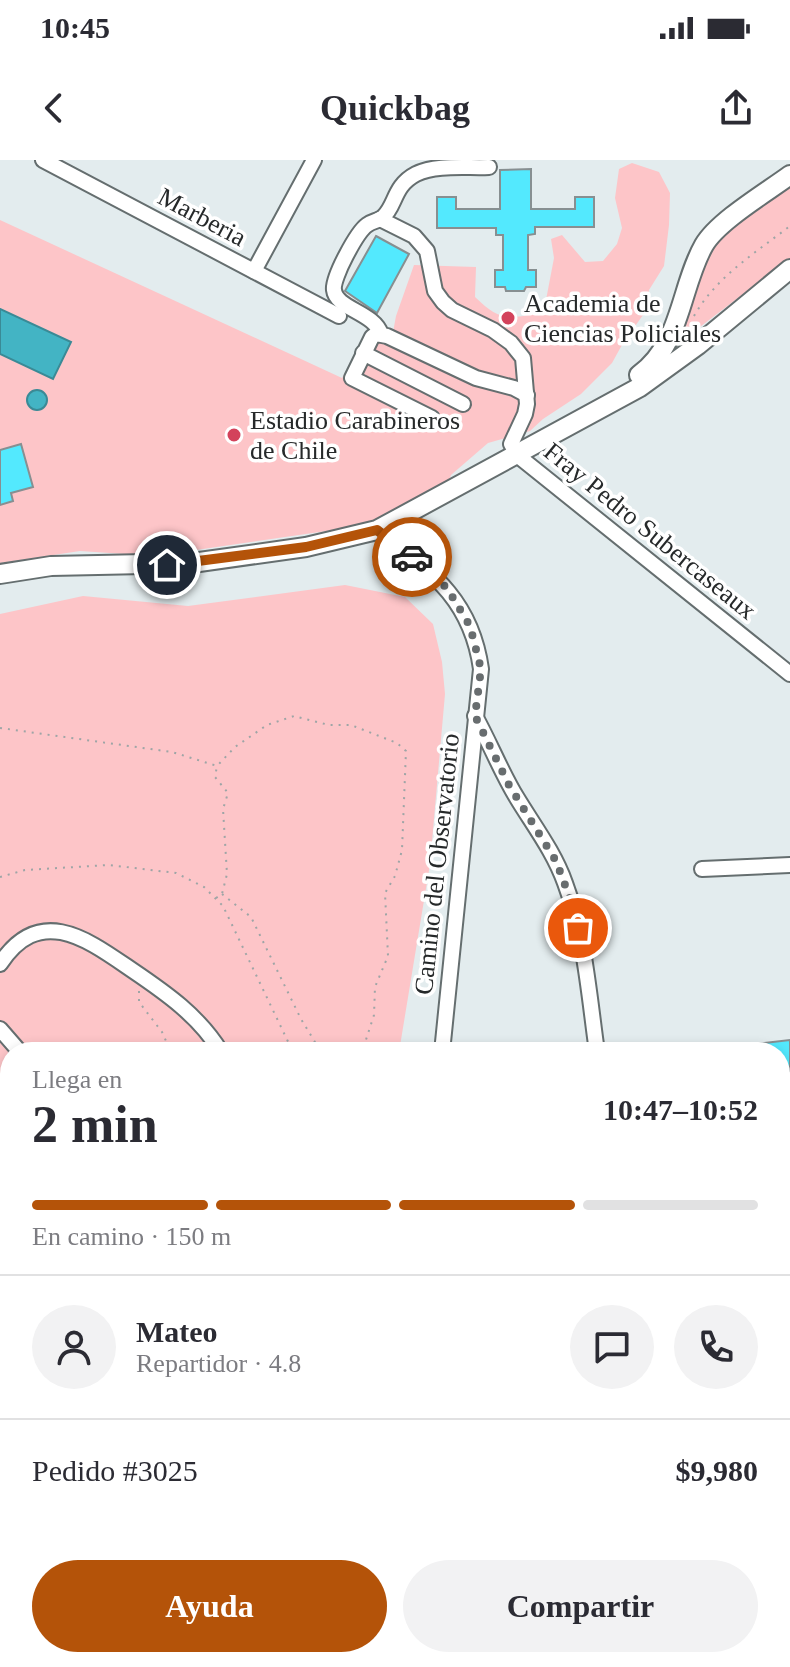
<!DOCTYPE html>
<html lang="es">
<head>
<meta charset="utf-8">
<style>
	:root { --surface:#fff; --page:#f2f2f3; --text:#2b2b33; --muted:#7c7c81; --line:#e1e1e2; --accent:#b45309 }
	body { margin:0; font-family:Georgia,serif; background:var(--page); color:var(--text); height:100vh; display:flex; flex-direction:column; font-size:30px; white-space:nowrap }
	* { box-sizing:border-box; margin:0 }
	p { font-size:26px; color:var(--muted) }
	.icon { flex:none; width:44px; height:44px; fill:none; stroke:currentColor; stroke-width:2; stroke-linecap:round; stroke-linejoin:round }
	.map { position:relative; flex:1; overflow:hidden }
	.drawer { position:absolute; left:0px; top:882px; width:790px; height:626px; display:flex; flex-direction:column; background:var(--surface); border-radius:32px 32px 0 0; box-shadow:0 4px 12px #0003 }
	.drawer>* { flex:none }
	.pin { position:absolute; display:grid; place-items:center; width:68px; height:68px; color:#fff; margin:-34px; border:4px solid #fff; border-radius:50%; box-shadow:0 2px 8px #0007 }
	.courier { position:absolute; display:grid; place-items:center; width:80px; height:80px; margin:-40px; border:6px solid #b45309; border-radius:50%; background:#fff; color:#222; box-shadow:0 2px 10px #0007 }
	.overview em { font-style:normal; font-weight:600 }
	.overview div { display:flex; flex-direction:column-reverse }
	.overview { display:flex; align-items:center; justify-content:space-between; height:136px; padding:0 32px }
	h1 { font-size:52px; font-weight:600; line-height:60px }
	.bar { display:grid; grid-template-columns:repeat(4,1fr); gap:12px 8px; align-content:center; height:96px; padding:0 32px }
	.bar i { height:10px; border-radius:6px; background:var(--line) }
	.bar .selected { background:var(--accent) }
	.bar p { grid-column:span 4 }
	.line { display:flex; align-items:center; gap:20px; padding:0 32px; border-top:2px solid var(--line) }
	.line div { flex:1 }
	.round { display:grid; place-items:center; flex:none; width:84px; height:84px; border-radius:42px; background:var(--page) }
	.primary-button { display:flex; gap:16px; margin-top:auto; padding:16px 32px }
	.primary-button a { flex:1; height:92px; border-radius:48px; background:var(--accent); color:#fff; font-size:32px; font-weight:600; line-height:92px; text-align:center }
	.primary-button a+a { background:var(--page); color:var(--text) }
	.status { display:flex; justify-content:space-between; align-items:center; height:56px; padding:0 40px; background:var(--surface); direction:ltr }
	.status svg { height:22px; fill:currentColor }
	header { display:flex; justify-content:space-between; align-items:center; height:104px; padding:0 32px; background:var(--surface); font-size:36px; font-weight:600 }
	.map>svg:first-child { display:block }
	.green { fill:#fdc5c8 }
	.water { fill:#43b4c4; stroke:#3a8a96; stroke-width:2 }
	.building { fill:#53e9fe; stroke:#878f91; stroke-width:2 }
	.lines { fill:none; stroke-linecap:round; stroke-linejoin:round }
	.minor-casing { stroke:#656e6f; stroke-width:18 }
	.major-casing { stroke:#656e6f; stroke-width:22 }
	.path { stroke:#9ea5a6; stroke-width:2; stroke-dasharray:2 6; stroke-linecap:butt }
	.minor { stroke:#fff; stroke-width:14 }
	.major { stroke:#fff; stroke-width:18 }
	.done { stroke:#686d6f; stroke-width:8; stroke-dasharray:0 14.4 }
	.route { stroke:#b45309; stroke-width:10 }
	.poi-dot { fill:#d3425b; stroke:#fff; stroke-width:3 }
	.labels { text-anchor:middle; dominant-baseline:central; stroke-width:7; stroke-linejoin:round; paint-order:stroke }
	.street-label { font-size:26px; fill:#26292a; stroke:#fff }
	.poi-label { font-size:26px; fill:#26292a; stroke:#fff; text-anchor:start }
</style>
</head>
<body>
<div class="status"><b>10:45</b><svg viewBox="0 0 49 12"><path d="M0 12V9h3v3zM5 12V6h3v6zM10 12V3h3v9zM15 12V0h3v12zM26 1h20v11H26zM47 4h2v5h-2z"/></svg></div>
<header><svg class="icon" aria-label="back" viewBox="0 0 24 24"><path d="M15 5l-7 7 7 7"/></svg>Quickbag<svg class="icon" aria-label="share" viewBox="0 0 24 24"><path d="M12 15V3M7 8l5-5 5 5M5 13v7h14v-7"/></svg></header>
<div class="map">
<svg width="790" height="1507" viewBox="0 0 790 1507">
	<rect width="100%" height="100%" fill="#e3ecee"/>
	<!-- green -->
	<g class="green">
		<path d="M632 3 659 12 670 33 669 65 664 106 649 130 648 148 623 183 612 203 581 234 543 259 530 271 488 283 451 315 449 320 430 329 375 364 155 396 80 391 0 403V60L342 218 368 174 391 183 396 156 414 105 476 107 475 137C497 158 504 160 534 154L546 140 554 98 551 79 562 75 585 102 603 101 617 84 622 68 615 38 619 9Z"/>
		<path d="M790 25V98L675 186C684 159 691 129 703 103 719 69 760 47 790 25Z"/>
		<path d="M345 425 405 437 433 464 442 502 445 534 430 704 399 892H10V1498H340L341 1507H0V454L83 436 188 446Z"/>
	</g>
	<!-- water -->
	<g class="water">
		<path d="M0 149 71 182 53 219 0 194Z"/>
		<circle cx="37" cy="240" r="10"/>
	</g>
	<!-- building -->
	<g class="building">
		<path d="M531 9V49H575V37H594V67H535V74L528 75V110H536V127H526L524 131H506L505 127H495V110H503V75H496V68H437V37H456V49H500V10Z"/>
		<path d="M376 76 409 94 377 153 345 131Z"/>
		<path d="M21 284 33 327 11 333 13 341 0 345V290Z"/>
		<path d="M790 880V911L780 912V892H741L740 886Z"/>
	</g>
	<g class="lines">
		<defs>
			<g id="minor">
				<path d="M43 0 339 156"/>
				<path d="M380 59 414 76 427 91 435 131 443 142 452 150 493 170 511 183 523 198 527 244 525 254 511 284 517 295 790 514"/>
				<path d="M254 111 314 0"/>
				<path d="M381 174C374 152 336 149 334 130 332 118 357 72 367 65 372 61 379 61 383 57 396 46 393 26 416 14 436 4 467 8 489 7"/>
				<path d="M363 193 463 244"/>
				<path d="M432 258 352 218 372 177 376 174 387 176 476 218 514 228 527 235"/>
				<path d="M377 370C430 411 471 438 481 509L442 892"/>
				<path d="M475 556C490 583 501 612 517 638 534 666 554 692 565 723 585 776 589 836 597 892"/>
				<path d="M702 709 790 705"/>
				<path d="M0 804C40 743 88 780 132 810 166 833 199 856 221 892"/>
				<path d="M0 869 20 892"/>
				<path d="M0 1122 10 1121"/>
				<path d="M380 1498 382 1507"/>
				<path d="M603 1507 606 1498"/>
			</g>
			<g id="major">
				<path d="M639 215C682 184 680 127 704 85 718 61 767 32 790 15"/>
				<path d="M0 414 51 406 192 403 306 387 377 370 640 227 698 185 790 109"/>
			</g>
		</defs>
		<!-- minor casing -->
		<use href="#minor" class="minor-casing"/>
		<!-- major casing -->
		<use href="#major" class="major-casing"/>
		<!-- path -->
		<g class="path">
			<path d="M694 156C716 117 755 93 790 66"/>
			<path d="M0 568 172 592 217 606 235 587 267 565 294 556 329 565H351L397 583 406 591 402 690 395 716 385 733 388 796 375 827 374 855 362 892"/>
			<path d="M0 717 25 710 109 705 176 713 204 727 223 746 293 892"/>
			<path d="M222 734 251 757 301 859 321 892"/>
			<path d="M216 738 222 734 227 714 223 649 228 633 215 617 217 606"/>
			<path d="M139 831V842L162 872 171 892"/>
			<path d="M0 1155 2 1144"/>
			<path d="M1 1363 10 1355"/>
			<path d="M0 1365 6 1405"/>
			<path d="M0 1430 10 1455"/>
			<path d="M14 1498 15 1507"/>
			<path d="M311 1498 317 1507"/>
			<path d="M124 1507V1498"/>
		</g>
		<!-- minor -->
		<use href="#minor" class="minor"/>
		<!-- major -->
		<use href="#major" class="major"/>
	</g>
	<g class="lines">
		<!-- done -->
		<path class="done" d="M412 397 447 428 470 466 481 509 475 556 509 625 556 701 574 749 578 768"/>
		<!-- route -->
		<path class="route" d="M167 405 306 387 377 370 412 397"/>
	</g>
	<!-- markers -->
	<g class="poi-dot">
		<circle cx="508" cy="158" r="8"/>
		<circle cx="234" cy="275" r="8"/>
	</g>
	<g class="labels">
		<!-- street labels -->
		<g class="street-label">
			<text transform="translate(202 57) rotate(28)">Marberia</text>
			<text transform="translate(650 371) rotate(39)">Fray Pedro Subercaseaux</text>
			<text transform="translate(437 704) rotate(-84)">Camino del Observatorio</text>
		</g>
		<!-- poi labels -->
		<g class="poi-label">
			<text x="524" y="143">Academia de<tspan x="524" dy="30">Ciencias Policiales</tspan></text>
			<text x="250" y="260">Estadio Carabineros<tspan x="250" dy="30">de Chile</tspan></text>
		</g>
	</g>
</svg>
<div class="pin" style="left:578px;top:768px;background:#ea580c"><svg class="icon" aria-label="bag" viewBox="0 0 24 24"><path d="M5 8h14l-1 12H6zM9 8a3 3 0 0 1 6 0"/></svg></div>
<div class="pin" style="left:167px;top:405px;background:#1f2937"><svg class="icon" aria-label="home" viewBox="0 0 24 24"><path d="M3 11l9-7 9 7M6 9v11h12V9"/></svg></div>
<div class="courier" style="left:412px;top:397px"><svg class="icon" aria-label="car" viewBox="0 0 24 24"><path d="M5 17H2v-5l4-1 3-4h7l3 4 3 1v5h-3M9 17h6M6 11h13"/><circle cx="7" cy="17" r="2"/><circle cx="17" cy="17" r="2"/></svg></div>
<section class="drawer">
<div class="overview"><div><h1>2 min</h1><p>Llega en</p></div><em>10:47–10:52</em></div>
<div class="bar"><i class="selected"></i><i class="selected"></i><i class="selected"></i><i></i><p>En camino · 150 m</p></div>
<div class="line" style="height:144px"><a class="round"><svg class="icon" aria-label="person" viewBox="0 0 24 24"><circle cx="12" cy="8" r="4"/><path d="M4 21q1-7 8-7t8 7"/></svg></a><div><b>Mateo</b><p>Repartidor · 4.8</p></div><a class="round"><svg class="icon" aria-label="chat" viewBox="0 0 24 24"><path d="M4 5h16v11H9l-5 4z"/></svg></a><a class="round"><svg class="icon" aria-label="phone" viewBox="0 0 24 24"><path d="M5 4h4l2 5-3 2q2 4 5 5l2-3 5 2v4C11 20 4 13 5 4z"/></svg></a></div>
<div class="line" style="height:104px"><div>Pedido #3025</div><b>$9,980</b></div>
<div class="primary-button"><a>Ayuda</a><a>Compartir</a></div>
</section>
</div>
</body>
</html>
